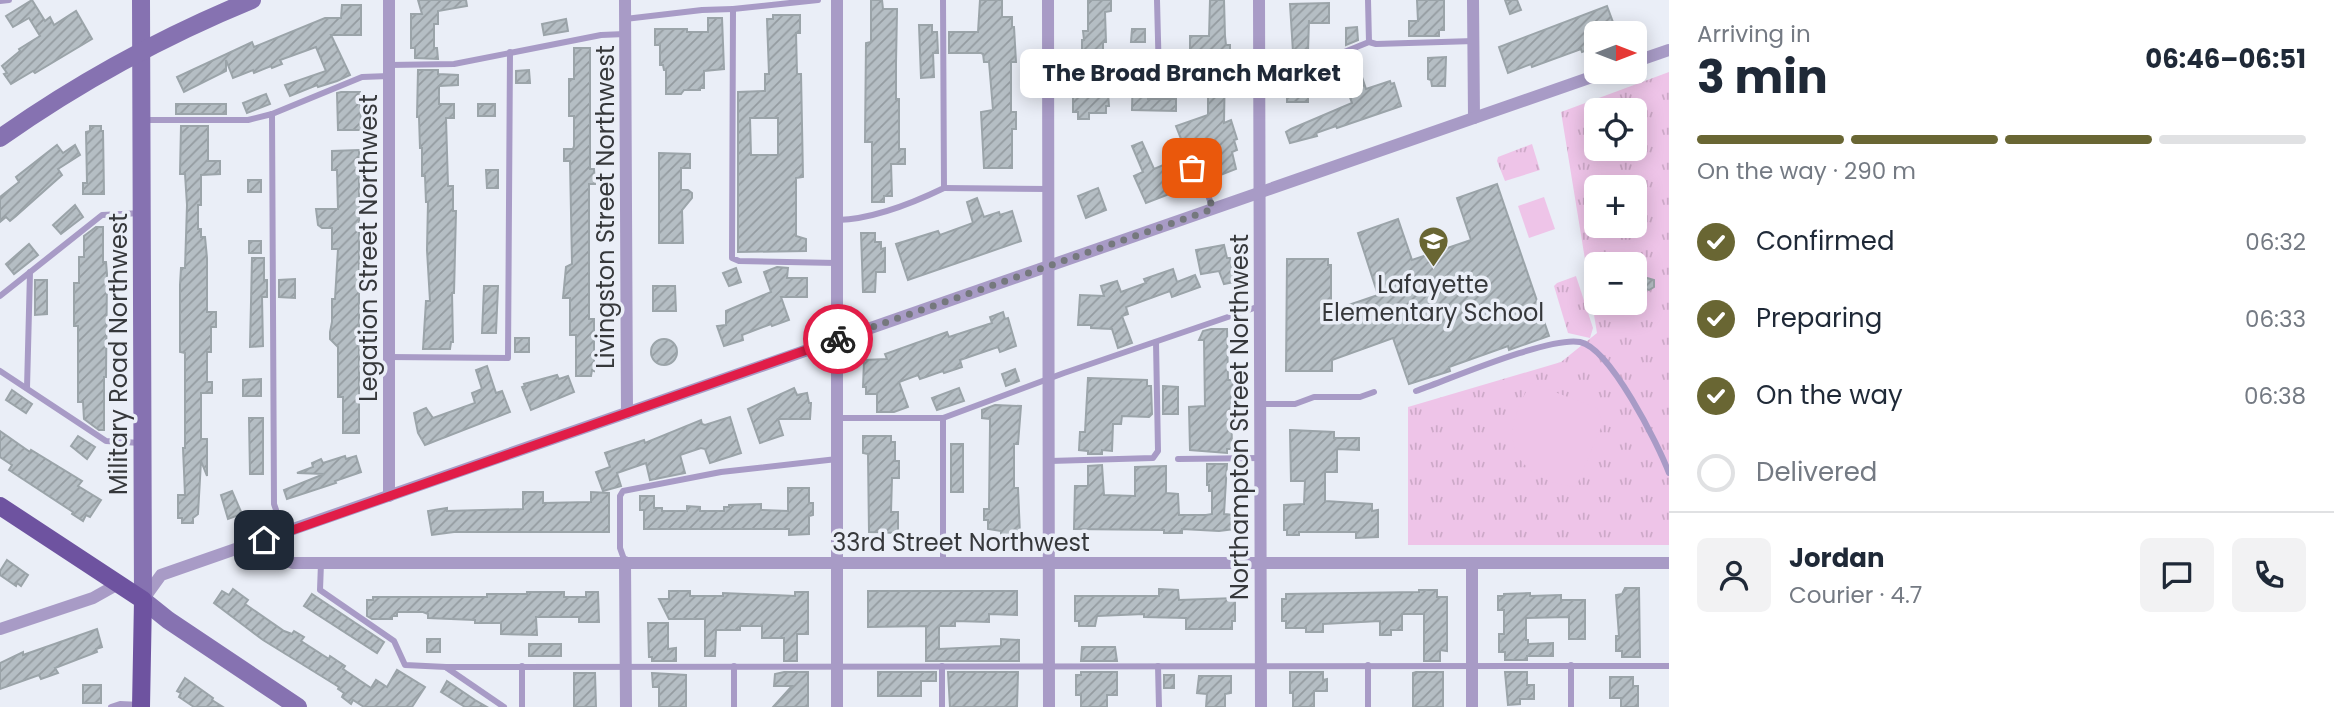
<!DOCTYPE html>
<html lang="en">
<head>
<meta charset="utf-8">
<style>
	:root { --surface:#fff; --page:#f2f2f3; --text:#1f2937; --muted:#747a83; --line:#e0e1e3; --accent:#696633 }
	body { margin:0; font-family:Poppins,sans-serif; background:var(--page); color:var(--text); height:100vh; display:flex; flex-direction:column; font-size:26px; white-space:nowrap }
	* { box-sizing:border-box; margin:0 }
	p { font-size:23px; color:var(--muted) }
	.icon { flex:none; width:38px; height:38px; fill:none; stroke:currentColor; stroke-width:2; stroke-linecap:round; stroke-linejoin:round }
	.map { position:relative; flex:1; overflow:hidden }
	.details { display:flex; flex-direction:column; background:var(--surface); width:665px }
	.details>* { flex:none }
	.needle { width:46px; rotate:90deg }
	.tools { position:absolute; left:1584px; top:21px; display:grid; gap:14px }
	.tools a { display:grid; place-items:center; width:63px; height:63px; border-radius:10px; background:var(--surface); box-shadow:0 4px 18px #0003; font-size:35px }
	.pin { position:absolute; display:grid; place-items:center; width:60px; height:60px; color:#fff; margin:-30px; border-radius:14px; box-shadow:0 4px 10px #0006 }
	.courier { position:absolute; display:grid; place-items:center; width:70px; height:70px; margin:-35px; border:5px solid #e11d48; border-radius:50%; background:#fff; color:#222; box-shadow:0 2px 9px #0007 }
	.bubble { position:absolute; height:49px; border-radius:10px; background:var(--surface); box-shadow:0 4px 18px #0003; font-size:23px; font-weight:700; line-height:49px; text-align:center }
	.summary em { font-style:normal; font-weight:700 }
	.summary div { display:flex; flex-direction:column-reverse }
	.summary { display:flex; align-items:center; justify-content:space-between; height:119px; padding:0 28px }
	h1 { font-size:46px; font-weight:700; line-height:52px }
	.bar { display:grid; grid-template-columns:repeat(4,1fr); gap:10px 7px; align-content:center; height:84px; padding:0 28px }
	.bar i { height:9px; border-radius:5px; background:var(--line) }
	.bar .active { background:var(--accent) }
	.bar p { grid-column:span 4 }
	.line { display:flex; align-items:center; gap:18px; padding:0 28px; border-top:2px solid var(--line) }
	.line div { flex:1 }
	.round { display:grid; place-items:center; flex:none; width:74px; height:74px; border-radius:10px; background:var(--page) }
	ol { padding:0 28px; list-style:none }
	li { display:flex; align-items:center; gap:21px; height:77px }
	li p { margin-inline-start:auto }
	li .icon { padding:7px; border-radius:50%; background:var(--accent); color:#fff; stroke-width:4 }
	li:last-child { color:var(--muted) }
	li i { width:38px; height:38px; border:4px solid var(--line); border-radius:50% }
	main { display:flex; flex:1; min-height:0 }
	.map>svg:first-child { display:block }
	.park { fill:url(#park-tufts); fill-rule:evenodd }
	.pitch { fill:#eec4e8 }
	.building { fill:url(#building-hatch); stroke:#9ba4a9; stroke-width:2; fill-rule:evenodd }
	.lines { fill:none; stroke-linecap:round; stroke-linejoin:round }
	.lane { stroke:#a89bc6; stroke-width:6 }
	.street { stroke:#a89bc6; stroke-width:12 }
	.secondary { stroke:#8672b1; stroke-width:18 }
	.primary { stroke:#6e53a0; stroke-width:18 }
	.done { stroke:#75787d; stroke-width:7; stroke-dasharray:0 12.6 }
	.route { stroke:#e11d48; stroke-width:9 }
	.labels { text-anchor:middle; dominant-baseline:central; stroke-width:7; stroke-linejoin:round; paint-order:stroke }
	.street-label { font-size:24px; fill:#36383b; stroke:#eaeef7 }
	.poi-label { font-size:24px; fill:#36383b; stroke:#eaeef7 }
</style>
</head>
<body>
<main>
<div class="map">
<svg width="1669" height="707" viewBox="0 0 1669 707">
	<defs>
		<pattern id="park-tufts" width="24" height="20" patternUnits="userSpaceOnUse" patternTransform="scale(1.75)"><rect width="24" height="20" fill="#eec4e8"/><path d="M3 7l-1-3M5 7V3M7 7l1-3M15 17l-1-3M17 17v-4M19 17l1-3" fill="none" stroke="#cda9c8"/></pattern>
		<pattern id="building-hatch" width="6" height="6" patternUnits="userSpaceOnUse" patternTransform="scale(1.75)"><rect width="6" height="6" fill="#b5bec4"/><path d="M-1 1l2-2M0 6l6-6M5 7l2-2" fill="none" stroke="#949ba0"/></pattern>
	</defs>
	<rect width="100%" height="100%" fill="#eaeef7"/>
	<!-- park -->
	<g class="park">
		<path d="M1669 72V545H1408V407L1561 362 1597 333 1561 112ZM1596 110H1634V149H1596ZM1596 187H1634V226H1596ZM1596 264H1634V303H1596Z"/>
		<path d="M1532 144 1540 170 1505 181 1497 161 1498 157Z"/>
		<path d="M1576 276 1593 328 1590 338 1568 333 1554 286 1557 283Z"/>
	</g>
	<!-- pitch -->
	<g class="pitch">
		<path d="M1544 197 1555 229 1529 238 1518 206Z"/>
		<path d="M1531 383 1597 408 1603 423 1576 487C1545 485 1508 465 1513 428 1515 412 1523 397 1531 383Z"/>
	</g>
	<!-- building -->
	<g class="building">
		<path d="M32 0 45 21 50 17 54 25 76 11 92 39 35 73 33 71 11 84 4 74 7 73 2 66 20 51 19 49 40 36 29 18 13 27 6 16Z"/>
		<path d="M418 0H466L467 6 438 11V24H434V48H437L438 59 415 58V48H411V14H422Z"/>
		<path d="M871 0H882L883 9H897V11L896 63V99H899V149H905V164H891L892 196H884V202H872V142H865L866 43 871 42Z"/>
		<path d="M980 0H1002V17H1012V27H1014L1016 62H1011V112H1016V129H1012V168H984L981 112 993 110 989 62H984L983 54 981 53H949V32H978Z"/>
		<path d="M1088 0H1111V11L1105 12 1106 42H1103V57H1096V93H1108L1109 106H1106V113H1089V119H1078V112H1073V93H1076L1075 76H1078V67H1082V40H1084L1083 31H1088Z"/>
		<path d="M1210 0H1224L1225 36 1226 45H1230V59H1225L1224 123 1231 120 1237 139 1234 140 1237 150 1232 152 1236 169 1218 176 1216 170 1209 173 1206 171 1203 161 1197 164 1189 151 1185 149 1176 126 1208 115V87H1204L1205 60H1190V36H1209Z"/>
		<path d="M1417 0H1444V30H1439V36H1409V21H1418Z"/>
		<path d="M1505 0H1517L1521 10 1510 14Z"/>
		<path d="M1329 3V23H1309V20L1308 52H1293L1290 4Z"/>
		<path d="M342 5H361V35H331L350 75 337 81 318 87 317 85 290 96 285 85 326 71 316 47 280 60 282 64 272 68 271 66 254 73 253 70 233 78 226 60V71L184 92 177 77 252 42 254 47 325 18H341Z"/>
		<path d="M1607 6 1617 33H1589L1593 48 1582 52 1581 49 1532 67 1531 64 1508 73 1499 47Z"/>
		<path d="M773 15H800V33H796L797 74H801L803 177 796 178V236L806 239V251L738 252V92L765 91V74H769L767 19H773ZM750 118H778V155H751Z"/>
		<path d="M708 18H722L724 69 704 71V88H700V90H684L681 94H666V70H664L663 65H660V45H655V29H687V32H708Z"/>
		<path d="M566 19 568 31 544 35 542 24Z"/>
		<path d="M919 25H932V32H937L938 53H933L934 77 921 78Z"/>
		<path d="M1357 27 1358 40 1346 45V28Z"/>
		<path d="M1132 29H1145V42H1131Z"/>
		<path d="M574 48H590V169H594L595 184H589V319H594V371L592 370 591 376H576V335H570V298H563L566 267 572 264 570 161H564V149H573L574 146V116H569V79H574Z"/>
		<path d="M1358 53V65L1366 89 1390 81 1391 84 1394 83 1401 106 1337 128 1336 126 1316 133 1317 136 1290 143 1286 132 1291 129 1352 103 1341 73 1328 77 1325 67 1347 60V57Z"/>
		<path d="M1446 57 1445 86H1432L1431 80 1428 79V58Z"/>
		<path d="M1133 65H1147L1148 67V99H1176V111L1132 110Z"/>
		<path d="M418 70H438V74L458 75V85L439 86V104H454V118H446L448 186H453V211H456L454 293H452L453 342H451L450 349H423L426 301H430L427 250 428 202H426L425 176H422V148H420L419 117H417Z"/>
		<path d="M529 70 530 83H516V71Z"/>
		<path d="M1287 79 1302 80V83H1308V102H1287Z"/>
		<path d="M341 92H360L361 130H338L337 93Z"/>
		<path d="M266 94 270 104 247 113 243 103Z"/>
		<rect x="176" y="104" width="50" height="10"/>
		<rect x="478" y="104" width="17" height="12"/>
		<path d="M90 126H101V131H103L104 194H83V183H87L86 132 90 131Z"/>
		<path d="M181 126H208V161H220V174L201 175V205H198V229H201V237H205L207 258V312H216V327H211V352H207V382H212V393H201V439H207V476L201 461 198 514 193 518V523H182V518H178V495H185L183 448H185V353L180 352V285L181 268H185L187 205 185 174H180Z"/>
		<path d="M1142 142 1154 169 1180 158 1186 168 1178 171 1185 188 1146 203 1134 176 1143 172 1132 146Z"/>
		<path d="M57 145 63 153 75 145 80 155 58 169 62 175 16 216 10 221 6 217 0 222V197L19 182 16 177Z"/>
		<path d="M359 150V433H343V397H338V347L330 339V332L332 322V299H335L338 249H332V228H322L318 225 316 209H338L337 170H332V151Z"/>
		<path d="M659 153 690 154V168H681V190H688L692 193V198L682 210 683 243H659Z"/>
		<path d="M486 170H498V188H487Z"/>
		<rect x="248" y="180" width="13" height="12"/>
		<path d="M1497 184 1549 336 1509 350 1508 346 1449 367 1450 371 1409 384 1393 338 1332 360V371H1286L1287 259H1328V265H1331V311L1378 295 1358 233 1398 219 1412 260 1471 240 1457 198Z"/>
		<path d="M1098 188 1106 210 1086 218 1078 196Z"/>
		<path d="M977 198 984 217 999 212 1000 215 1012 211 1021 241 908 280 896 244 938 231 940 235 973 223 967 202Z"/>
		<path d="M75 205 83 217 61 234 53 225Z"/>
		<path d="M96 227H103V262H106L107 274 106 377H104V430H99L84 419 83 402H78V326H74V283H79V257H84V236Z"/>
		<path d="M861 233H875V242H881V249L885 248V272H876L875 292H863Z"/>
		<rect x="249" y="241" width="12" height="12"/>
		<path d="M29 244 38 255 14 274 6 264Z"/>
		<path d="M1224 245 1227 258H1230L1234 282 1224 284 1219 271 1201 274 1196 250Z"/>
		<path d="M252 258H264V280H267V297H262L263 346 250 347Z"/>
		<path d="M777 267 788 268 787 278H807V297H781L789 320 772 326 771 324 742 335 743 340 724 346 717 326 726 325V311L771 292 764 272Z"/>
		<path d="M736 268 741 282 729 286 723 273Z"/>
		<path d="M1173 269 1177 282 1195 275 1200 287 1172 297 1170 291 1126 307 1128 314 1122 316 1132 343 1118 348 1112 329 1091 328V325H1078L1080 295 1104 296 1101 286 1117 281 1121 292 1146 283 1144 279Z"/>
		<path d="M1647 278 1654 280V287L1649 290 1643 288 1642 282Z"/>
		<path d="M295 279V298L279 297V280Z"/>
		<path d="M35 280H47V314L35 315Z"/>
		<path d="M484 286H498L496 333H482Z"/>
		<path d="M653 286H675L676 311H653Z"/>
		<path d="M1003 312 1005 319 1008 318 1016 346 1000 352 998 347 960 360 962 367 944 373 943 371 920 379 918 375 899 382 908 407 894 412H877V394H866V387H863L864 360 887 359 885 354 947 332 949 337 992 323 990 317Z"/>
		<path d="M1211 329H1227L1228 380H1234V399H1231L1232 449H1227V453L1190 450 1189 407 1205 406 1204 340H1199L1203 331Z"/>
		<rect x="515" y="338" width="14" height="14"/>
		<circle cx="664" cy="352" r="13"/>
		<path d="M487 366 496 393 502 391 510 412 425 445 418 433 414 413 426 408 433 418 475 403 472 393 482 389 476 370Z"/>
		<path d="M1015 369 1019 381 1006 386 1002 374Z"/>
		<path d="M557 375 559 379 568 376 574 392 531 410 522 387 525 386 524 384Z"/>
		<path d="M1088 378 1147 380V386H1151L1152 414 1149 417 1122 416 1121 424H1113L1112 451 1102 450V454H1088V451L1079 450 1080 432H1085Z"/>
		<path d="M261 379V396H243V380Z"/>
		<path d="M1163 386 1178 387V414H1163Z"/>
		<path d="M794 388 797 395 807 393 809 403H811L810 419H778L783 435 760 443 748 409Z"/>
		<path d="M959 388 964 401 937 410 932 398Z"/>
		<path d="M12 390 32 404 26 413 6 400Z"/>
		<path d="M995 405 1021 406 1018 444H1014V488H1018L1020 535H1001V531L988 529V520H984V509H989L990 426V419L982 418V410Z"/>
		<path d="M730 417 741 453 710 463 705 449 701 448 680 455 685 473 650 480 646 463 617 473 621 486 603 491 596 472 610 467 605 453 644 440 645 443 701 420 702 424 705 425Z"/>
		<path d="M249 418H263V474H250Z"/>
		<path d="M1290 430 1334 432V438H1359V450L1337 449V472H1325V501L1372 504V511L1378 510V537L1356 538V532H1299V535H1287V530H1284V505L1304 504 1305 481H1291Z"/>
		<path d="M0 431 30 452 31 450 82 481 78 486 101 500 90 517 86 515 83 521 72 514 73 512 9 470 12 465 0 457Z"/>
		<path d="M78 436 95 447 87 459 71 446Z"/>
		<path d="M863 436H891V442H895V461H899V478H892L891 512H898V533L869 532 868 454 863 453Z"/>
		<rect x="951" y="444" width="12" height="48"/>
		<path d="M345 456 346 459 356 456 361 472 335 481 336 483 287 499 284 490 324 474 297 473 313 467 312 463 321 459 323 463Z"/>
		<path d="M1207 464H1227L1224 514 1234 515V529L1219 531 1182 529V533H1164V530L1074 529 1075 486H1088V466L1102 465 1104 495 1135 496V467L1166 466V493L1178 494 1179 515H1206L1212 514V491H1209V485H1207Z"/>
		<path d="M788 488H809V503H813V515L809 516V534L789 535V529H644V510H640V496H654V508H662V511H687V506L700 507V511H724V507H729V505L761 504V510L788 511Z"/>
		<path d="M232 491 242 514 228 519 221 495Z"/>
		<path d="M523 492H543V503L591 502V492L609 493V532H454L432 535 428 511 447 508V511L523 509Z"/>
		<path d="M7 560 28 575 21 586 17 583 16 586 0 575V571Z"/>
		<path d="M1625 588H1639L1640 657H1622V651H1616V636H1619L1616 595 1622 594Z"/>
		<path d="M233 589 248 600 245 604 284 631 292 634 294 631 304 637 301 641 329 659 330 656 345 666 343 669 371 688 376 680 387 687 397 670 425 687 412 707H364L353 700 351 704 342 697 344 693 338 689 339 687 263 640 214 603 222 591 229 595Z"/>
		<path d="M1159 589 1178 590 1179 600 1235 598V621H1232V629H1186V618L1144 617V614L1097 616 1095 626H1079V621H1075V596H1159Z"/>
		<path d="M1419 590H1437V597H1447V651L1440 650V661H1424V614H1402V630H1391V635H1380V621L1323 624V632H1306V628H1286V621H1282V599H1286V594L1419 592Z"/>
		<path d="M669 591H690V596H723V593L795 596V592H808V634H797V661H784V638H762V626H740V630H716L715 656H705V619H669L659 599H669Z"/>
		<path d="M868 591H1017V615L989 614V622L955 621V626H939V649L1001 646V639L1019 640V661H926V626L868 627Z"/>
		<path d="M527 592H564V597H586V592H598L599 622H579V617H536L537 635 501 634V623H475V620L428 618V614L423 612H397V616H392V619H372L367 616V600H373V597H487V594H527Z"/>
		<path d="M1530 593V596L1561 595V600H1585V639H1569V617L1526 618V640H1528V644L1553 643V656H1527V660H1505V652H1499V634H1504V610H1498V596H1504V594Z"/>
		<path d="M312 594 384 642 377 653 304 606Z"/>
		<path d="M648 623H668V649L676 648V661H652V657H649Z"/>
		<path d="M97 629 102 647 96 649 97 652 55 668 58 673 41 679 39 675 0 689V663L23 652V655Z"/>
		<rect x="427" y="639" width="13" height="13"/>
		<rect x="529" y="644" width="32" height="12"/>
		<path d="M1082 647H1115L1117 661H1081Z"/>
		<path d="M784 672H808V707H773L792 686H774L775 674Z"/>
		<path d="M878 672H936V681H921V696H878Z"/>
		<path d="M948 672H1018L1017 707H950Z"/>
		<path d="M1081 672H1117V695H1107V707H1081V695H1076V675H1081Z"/>
		<path d="M1290 672H1323V680L1327 679V691H1314V707H1293V693H1290Z"/>
		<path d="M1416 672H1443V707H1413V673Z"/>
		<path d="M1505 672H1527V685H1534V699H1520V704L1508 705Z"/>
		<path d="M574 673H595L596 707H574Z"/>
		<path d="M652 673 686 675V707H659V687H653Z"/>
		<rect x="1164" y="675" width="10" height="13"/>
		<path d="M1199 676H1231V693L1225 694V707H1206L1207 694 1197 693Z"/>
		<path d="M1610 677H1633V686H1638V707H1621V698H1610Z"/>
		<path d="M185 678 213 698 212 700 223 707H194L179 697 181 693 177 691Z"/>
		<path d="M447 681 475 700 487 707H465L441 692Z"/>
		<rect x="83" y="685" width="18" height="18"/>
	</g>
	<g class="lines">
		<!-- lane -->
		<g class="lane">
			<path d="M818 0 733 9 732 258 739 261 837 263"/>
			<path d="M1157 0 1159 78"/>
			<path d="M1368 0 1369 42"/>
			<path d="M0 1 9 0"/>
			<path d="M625 19 702 10 733 9"/>
			<path d="M389 65 454 64 601 35 625 34"/>
			<path d="M1259 77 1322 61 1369 42 1376 44 1474 41"/>
			<path d="M272 114 274 504 284 533"/>
			<path d="M143 120H248L272 114 362 77 389 76"/>
			<path d="M1185 155 1205 187 1213 209"/>
			<path d="M944 188 1048 189"/>
			<path d="M838 220C873 219 913 203 944 188L943 0"/>
			<path d="M0 296 102 215 141 213"/>
			<path d="M388 357 508 358 510 52"/>
			<path d="M0 371 106 441 141 443"/>
			<path d="M27 388 30 272"/>
			<path d="M1416 391C1450 379 1550 336 1580 342 1610 348 1658 444 1669 473"/>
			<path d="M1261 404H1295L1314 397H1360L1374 392"/>
			<path d="M837 418H943L1064 373 1260 306"/>
			<path d="M943 418V563"/>
			<path d="M1178 459 1261 458"/>
			<path d="M1050 461 1153 458 1158 451 1156 342"/>
			<path d="M625 562 620 548V496L623 491 721 472 837 459"/>
			<path d="M321 563 320 590 394 641 405 665 446 667 1669 666"/>
			<path d="M942 666V707"/>
			<path d="M1158 666 1159 707"/>
			<path d="M447 668 504 707"/>
			<path d="M111 707 120 704 140 705"/>
			<path d="M522 707V666"/>
			<path d="M734 707V666"/>
			<path d="M1368 707V665"/>
			<path d="M1571 707V665"/>
		</g>
		<!-- street -->
		<g class="street">
			<path d="M625 0 627 413"/>
			<path d="M1048 0 1049 707"/>
			<path d="M1259 0 1261 707"/>
			<path d="M1473 0 1474 118"/>
			<path d="M1634 62 1669 50"/>
			<path d="M389 496V0"/>
			<path d="M264 539 275 557 293 563H1669"/>
			<path d="M625 562 626 707"/>
			<path d="M143 600 161 575 1606 72"/>
			<path d="M0 629 93 598 118 584"/>
			<path d="M837 707V0"/>
			<path d="M1472 707V563"/>
		</g>
		<!-- secondary -->
		<g class="secondary">
			<path d="M141 0 143 600 168 620 298 707"/>
			<path d="M0 138C78 83 164 36 252 0"/>
		</g>
		<!-- primary -->
		<path class="primary" d="M0 506 143 600 141 707"/>
	</g>
	<g class="lines">
		<!-- done -->
		<path class="done" d="M838 339 1213 209 1205 187 1192 168"/>
		<!-- route -->
		<path class="route" d="M264 540 838 339"/>
	</g>
	<!-- icons -->
	<defs>
		<symbol id="school-pin" viewBox="-11 -11 22 30"><path d="M0 17L-7.5 6A9.5 9.5 0 1 1 7.5 6Z" fill="#696633" stroke="#eaeef7"/><path d="M0-5L7-2L0 1L-7-2ZM-4 1L0 2.5L4 1V4Q0 6-4 4Z" fill="#fff"/></symbol>
	</defs>
	<g fill-rule="evenodd">
		<use href="#school-pin" x="1416" y="224" width="35" height="47"/>
	</g>
	<g class="labels">
		<!-- street labels -->
		<g class="street-label">
			<text transform="translate(605 207) rotate(-90)">Livingston Street Northwest</text>
			<text transform="translate(368 248) rotate(-90)">Legation Street Northwest</text>
			<text transform="translate(118 354) rotate(-90)">Military Road Northwest</text>
			<text transform="translate(1239 417) rotate(-90)">Northampton Street Northwest</text>
			<text x="961" y="542">33rd Street Northwest</text>
		</g>
		<!-- poi labels -->
		<g class="poi-label">
			<text x="1433" y="284">Lafayette<tspan x="1433" dy="28">Elementary School</tspan></text>
		</g>
	</g>
</svg>
<div class="tools">
<a><svg class="needle" viewBox="-14 -14 28 28"><path d="M0-13l5 13h-10z" fill="#e53935"/><path d="M0 13l5-13h-10z" fill="#747a83"/></svg></a>
<a><svg class="icon" aria-label="locate" viewBox="0 0 24 24"><circle cx="12" cy="12" r="6"/><path d="M12 2v4M12 18v4M2 12h4M18 12h4"/></svg></a>
<a>+</a>
<a>−</a>
</div>
<div class="pin" style="left:1192px;top:168px;background:#ea580c"><svg class="icon" aria-label="bag" viewBox="0 0 24 24"><path d="M5 8h14l-1 12H6zM9 8a3 3 0 0 1 6 0"/></svg></div>
<div class="pin" style="left:264px;top:540px;background:#1f2937"><svg class="icon" aria-label="home" viewBox="0 0 24 24"><path d="M3 11l9-7 9 7M6 9v11h12V9"/></svg></div>
<div class="courier" style="left:838px;top:339px"><svg class="icon" aria-label="bike" viewBox="0 0 24 24"><circle cx="6" cy="16" r="4"/><circle cx="18" cy="16" r="4"/><path d="M6 16l4-8h5l3 8M10 8l3 8H6M13 5h3"/></svg></div>
<div class="bubble" style="left:1020px;top:49px;width:343px">The Broad Branch Market</div>
</div>
<section class="details">
<div class="summary"><div><h1>3 min</h1><p>Arriving in</p></div><em>06:46–06:51</em></div>
<div class="bar"><i class="active"></i><i class="active"></i><i class="active"></i><i></i><p>On the way · 290 m</p></div>
<ol>
<li><svg class="icon" aria-label="check" viewBox="0 0 24 24"><path d="M5 12l5 5 9-10"/></svg>Confirmed<p>06:32</p></li>
<li><svg class="icon" aria-label="check" viewBox="0 0 24 24"><path d="M5 12l5 5 9-10"/></svg>Preparing<p>06:33</p></li>
<li><svg class="icon" aria-label="check" viewBox="0 0 24 24"><path d="M5 12l5 5 9-10"/></svg>On the way<p>06:38</p></li>
<li><i></i>Delivered</li>
</ol>
<div class="line" style="height:126px"><a class="round"><svg class="icon" aria-label="person" viewBox="0 0 24 24"><circle cx="12" cy="8" r="4"/><path d="M4 21q1-7 8-7t8 7"/></svg></a><div><b>Jordan</b><p>Courier · 4.7</p></div><a class="round"><svg class="icon" aria-label="chat" viewBox="0 0 24 24"><path d="M4 5h16v11H9l-5 4z"/></svg></a><a class="round"><svg class="icon" aria-label="phone" viewBox="0 0 24 24"><path d="M5 4h4l2 5-3 2q2 4 5 5l2-3 5 2v4C11 20 4 13 5 4z"/></svg></a></div>
</section>
</main>
</body>
</html>
